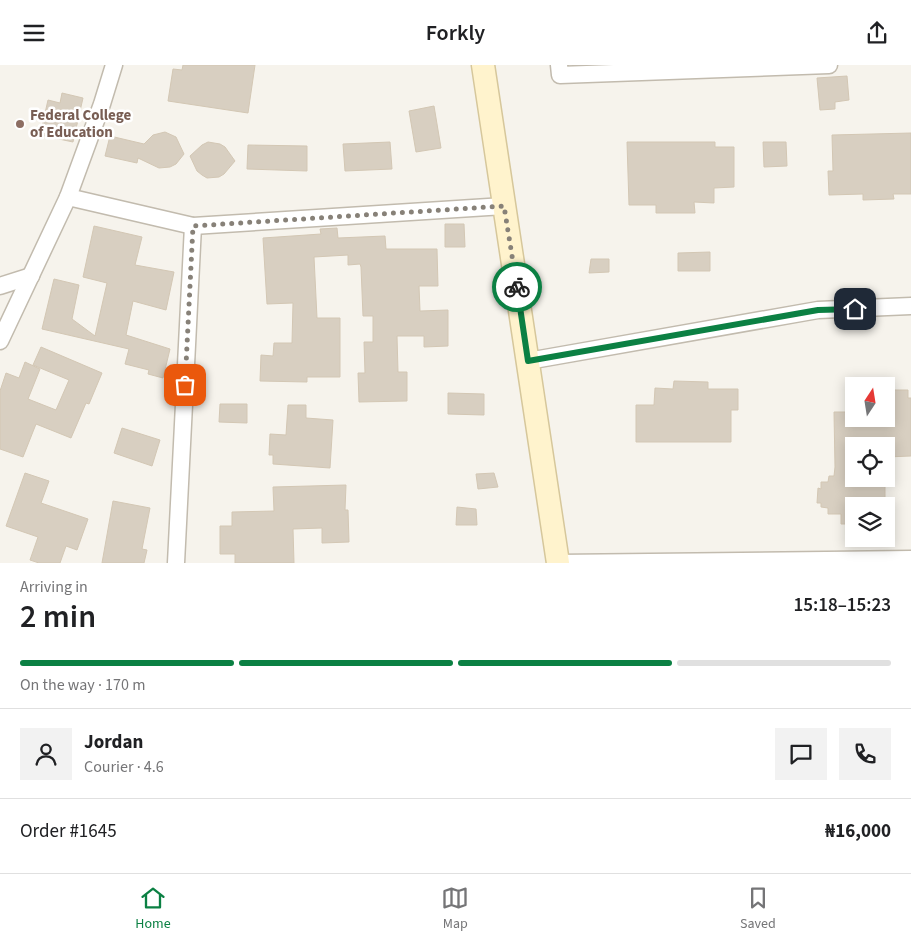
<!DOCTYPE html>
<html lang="en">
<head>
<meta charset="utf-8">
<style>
	:root { --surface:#fff; --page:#f2f2f2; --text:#202124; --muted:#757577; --line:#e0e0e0; --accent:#0b8043 }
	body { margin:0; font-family:"Source Sans 3",sans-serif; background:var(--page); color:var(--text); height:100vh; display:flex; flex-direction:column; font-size:19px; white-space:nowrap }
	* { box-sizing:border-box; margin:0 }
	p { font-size:16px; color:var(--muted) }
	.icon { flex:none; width:28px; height:28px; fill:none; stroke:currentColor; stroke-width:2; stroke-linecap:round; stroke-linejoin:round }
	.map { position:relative; height:498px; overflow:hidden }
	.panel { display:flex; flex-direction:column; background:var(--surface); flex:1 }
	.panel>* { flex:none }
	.needle { width:32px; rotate:12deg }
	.fabs { position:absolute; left:845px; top:312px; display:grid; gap:10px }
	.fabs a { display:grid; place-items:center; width:50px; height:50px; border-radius:0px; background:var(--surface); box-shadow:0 2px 12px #0003; font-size:25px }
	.pin { position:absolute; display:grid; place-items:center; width:42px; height:42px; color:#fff; margin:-21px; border-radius:10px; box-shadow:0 2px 8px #0006 }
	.courier { position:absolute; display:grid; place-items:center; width:50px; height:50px; margin:-25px; border:4px solid #0b8043; border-radius:50%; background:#fff; color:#222; box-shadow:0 1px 6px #0007 }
	.headline em { font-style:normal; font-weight:600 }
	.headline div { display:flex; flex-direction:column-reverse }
	.headline { display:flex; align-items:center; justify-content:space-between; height:85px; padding:0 20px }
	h1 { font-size:32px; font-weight:600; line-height:38px }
	.bar { display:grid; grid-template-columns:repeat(4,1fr); gap:8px 5px; align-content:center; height:60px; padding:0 20px }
	.bar i { height:6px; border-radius:4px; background:var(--line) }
	.bar .selected { background:var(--accent) }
	.bar p { grid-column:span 4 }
	.line { display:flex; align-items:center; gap:12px; padding:0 20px; border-top:1px solid var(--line) }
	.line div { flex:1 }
	.round { display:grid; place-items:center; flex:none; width:52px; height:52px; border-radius:0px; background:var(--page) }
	header { display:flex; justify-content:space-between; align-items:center; height:65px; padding:0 20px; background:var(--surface); font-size:22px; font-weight:600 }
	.tabs { display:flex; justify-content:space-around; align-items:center; height:70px; border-top:1px solid var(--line); background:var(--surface); font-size:14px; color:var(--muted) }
	.tabs a { display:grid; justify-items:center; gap:2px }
	.tabs .selected { color:var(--accent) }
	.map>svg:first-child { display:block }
	.building { fill:#d8cfc1; stroke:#d3c7b4 }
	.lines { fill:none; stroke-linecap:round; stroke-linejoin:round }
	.street-casing { stroke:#c2bbae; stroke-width:19 }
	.secondary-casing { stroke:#d6c79b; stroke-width:25 }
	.street { stroke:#fff; stroke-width:16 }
	.secondary { stroke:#fff3cd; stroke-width:22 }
	.done { stroke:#878178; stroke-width:5; stroke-dasharray:0 9 }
	.route { stroke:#0b8043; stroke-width:6 }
	.education-dot { fill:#8d6e63; stroke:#fff; stroke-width:2 }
	.labels { text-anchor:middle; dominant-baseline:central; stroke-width:5; stroke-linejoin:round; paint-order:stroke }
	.education-label { font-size:15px; font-weight:bold; fill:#785e54; stroke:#fff; text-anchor:start }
</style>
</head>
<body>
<header><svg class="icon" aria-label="menu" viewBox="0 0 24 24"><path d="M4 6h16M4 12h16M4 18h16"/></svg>Forkly<svg class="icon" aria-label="share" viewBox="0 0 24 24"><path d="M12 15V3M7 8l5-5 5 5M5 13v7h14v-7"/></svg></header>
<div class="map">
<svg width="911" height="498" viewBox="0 0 911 498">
	<rect width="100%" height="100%" fill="#f6f3ec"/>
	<!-- building -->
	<g class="building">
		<path d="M183 0H255L248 48 168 36 173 4 182 5Z"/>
		<path d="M847 11 849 35 835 37V44L820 45 817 13Z"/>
		<path d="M62 28 83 33 73 77 40 70 48 35 60 38Z"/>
		<path d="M434 41 441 83 416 87 409 46Z"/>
		<path d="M165 67 176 72 184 89 176 99 170 102 159 103 138 93 137 98 105 91 110 71 144 79 153 70Z"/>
		<path d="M911 68V129H893L894 134 863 135V129L829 130 828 106H833L832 70Z"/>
		<path d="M208 77 220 79 225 82 235 96 224 109 219 112 207 113 202 110 197 106 190 91 202 80Z"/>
		<path d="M390 77 392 104 345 106 343 79Z"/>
		<path d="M627 77H715V82H734V122L714 123V138L694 137 695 148H656V140H629Z"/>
		<path d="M763 77H786L787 101 764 102Z"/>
		<path d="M248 80 307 81V106L247 104Z"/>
		<path d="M445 159H464L465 182H445Z"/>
		<path d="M94 161 142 172 135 200 174 207 166 245 133 236 126 270 170 284 163 313 148 309 149 305 125 299 129 284 42 264 54 214 79 220 72 254 95 271 107 218 83 212Z"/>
		<path d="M337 163 338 173 385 171 386 184H437L438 221H419L420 246 448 245V281L424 282V271H397L398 307H407V336L359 337 358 308H365L364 277H373V251H363L361 202 360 199 348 200V190L314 192 317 253H340V312H307V317L260 316 261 290 273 291 274 278H292L293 238 267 239 263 173 321 169 320 164Z"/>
		<path d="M710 187V206H678V188Z"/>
		<path d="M591 194H609V207L589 208Z"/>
		<path d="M41 282 102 308 89 339 86 338 71 373 36 359 23 392 0 384V326L6 308 19 313 25 297 40 304 28 334 56 345 69 315 33 300Z"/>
		<path d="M674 316 708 317V324H738V345H731V377H636V340H654L655 323 673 324Z"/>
		<path d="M886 325H908V333H911V391L886 392V381H854V414H885V441H854V459H841V449H828V443L821 442V438H817L818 423 821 424V417H828L829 411H834L835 402 834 347H854V354H886Z"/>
		<path d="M448 328 484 329V350L448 349Z"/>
		<path d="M220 339H247V358L219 357Z"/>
		<path d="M288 340H306V353L333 355 330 403 273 399V390H269L270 369 286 370Z"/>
		<path d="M122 363 160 375 152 401 114 388Z"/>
		<path d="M25 408 49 416 41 438 88 454 77 485 66 481 60 498H39L30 495 38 472 6 461Z"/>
		<path d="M494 408 498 422 478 424 476 409Z"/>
		<path d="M346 420 345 445H348L349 477 322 478V463L293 464 294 498H235V489H220V461H232V447L274 446 273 422Z"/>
		<path d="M113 436 150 443 142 484 147 485 144 498H102Z"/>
		<path d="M457 442 476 444 477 460H456Z"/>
	</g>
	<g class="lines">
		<defs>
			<g id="street">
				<path d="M559 0 560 10 829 0"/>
				<path d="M68 132 102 39 114 0"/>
				<path d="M0 221 31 211"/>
				<path d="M0 276 68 132 193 161 504 141"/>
				<path d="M528 296 818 245 911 241"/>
				<path d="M176 498 193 161"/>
				<path d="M558 498 911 494"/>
			</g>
			<path id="secondary" d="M483 0 558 498"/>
		</defs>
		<!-- street casing -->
		<use href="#street" class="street-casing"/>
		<!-- secondary casing -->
		<use href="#secondary" class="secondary-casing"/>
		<!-- street -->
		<use href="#street" class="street"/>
		<!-- secondary -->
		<use href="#secondary" class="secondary"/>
	</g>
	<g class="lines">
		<!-- done -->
		<path class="done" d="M185 320 193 161 504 141 517 222"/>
		<!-- route -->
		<path class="route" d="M517 222 528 296 818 245 855 244"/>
	</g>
	<!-- markers -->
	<circle class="education-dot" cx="20" cy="59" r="5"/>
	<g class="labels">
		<!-- education labels -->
		<g class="education-label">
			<text x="30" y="50">Federal College<tspan x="30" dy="17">of Education</tspan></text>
		</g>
	</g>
</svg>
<div class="fabs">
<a><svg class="needle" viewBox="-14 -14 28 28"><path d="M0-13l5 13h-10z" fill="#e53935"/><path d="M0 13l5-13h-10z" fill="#757577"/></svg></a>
<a><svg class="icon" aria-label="locate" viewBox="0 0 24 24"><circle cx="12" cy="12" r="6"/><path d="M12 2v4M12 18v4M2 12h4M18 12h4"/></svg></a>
<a><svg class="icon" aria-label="layers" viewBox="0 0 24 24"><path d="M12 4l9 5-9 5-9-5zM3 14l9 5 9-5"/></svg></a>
</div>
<div class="pin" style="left:185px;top:320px;background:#ea580c"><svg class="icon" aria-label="bag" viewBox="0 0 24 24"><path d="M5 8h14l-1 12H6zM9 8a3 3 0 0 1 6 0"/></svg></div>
<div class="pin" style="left:855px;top:244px;background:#1f2937"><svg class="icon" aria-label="home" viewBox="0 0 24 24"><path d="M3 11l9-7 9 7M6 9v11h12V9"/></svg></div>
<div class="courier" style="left:517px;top:222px"><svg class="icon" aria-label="bike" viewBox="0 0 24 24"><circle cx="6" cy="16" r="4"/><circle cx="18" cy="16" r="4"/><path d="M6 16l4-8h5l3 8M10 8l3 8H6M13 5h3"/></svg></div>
</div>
<section class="panel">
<div class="headline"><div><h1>2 min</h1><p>Arriving in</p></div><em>15:18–15:23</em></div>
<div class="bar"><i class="selected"></i><i class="selected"></i><i class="selected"></i><i></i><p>On the way · 170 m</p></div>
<div class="line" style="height:90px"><a class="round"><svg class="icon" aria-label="person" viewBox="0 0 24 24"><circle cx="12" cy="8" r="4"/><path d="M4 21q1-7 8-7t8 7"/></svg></a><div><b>Jordan</b><p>Courier · 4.6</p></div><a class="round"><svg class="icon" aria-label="chat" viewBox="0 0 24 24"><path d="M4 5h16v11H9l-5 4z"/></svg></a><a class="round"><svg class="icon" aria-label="phone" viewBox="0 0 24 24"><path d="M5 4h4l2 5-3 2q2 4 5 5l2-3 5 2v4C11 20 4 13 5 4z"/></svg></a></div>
<div class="line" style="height:65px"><div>Order #1645</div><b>₦16,000</b></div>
</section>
<nav class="tabs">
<a class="selected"><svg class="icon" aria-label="home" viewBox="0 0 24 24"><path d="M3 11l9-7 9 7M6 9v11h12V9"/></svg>Home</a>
<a><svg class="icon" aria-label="map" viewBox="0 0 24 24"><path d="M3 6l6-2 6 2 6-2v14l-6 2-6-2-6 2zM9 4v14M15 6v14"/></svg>Map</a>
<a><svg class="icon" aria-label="saved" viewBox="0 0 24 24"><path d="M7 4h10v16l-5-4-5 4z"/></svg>Saved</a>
</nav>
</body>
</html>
